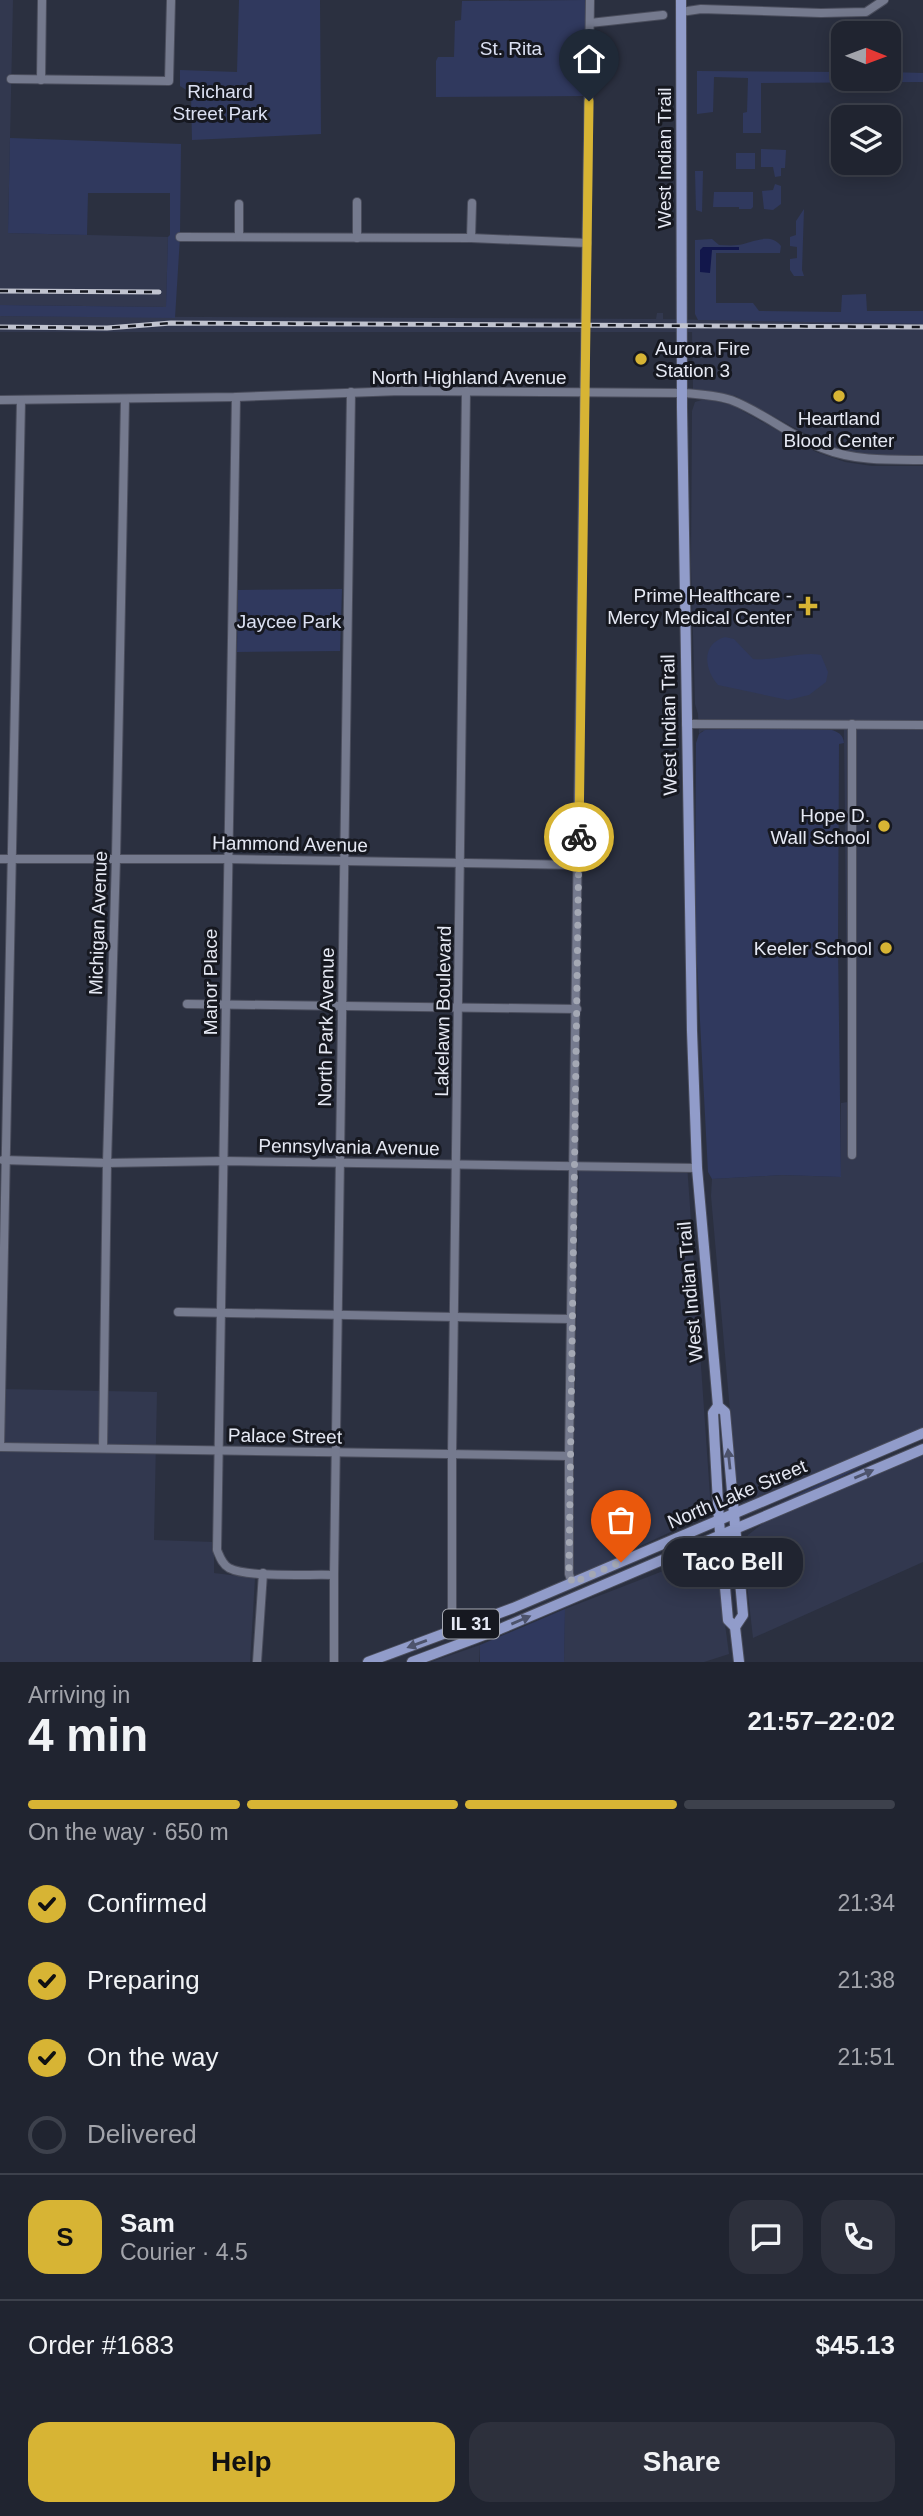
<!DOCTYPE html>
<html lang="en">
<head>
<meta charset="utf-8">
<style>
	:root { --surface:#202430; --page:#2d303c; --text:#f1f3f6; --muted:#a2a4ab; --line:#3d414c; --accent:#d7b434 }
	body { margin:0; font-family:Arial,sans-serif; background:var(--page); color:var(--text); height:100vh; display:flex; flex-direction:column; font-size:26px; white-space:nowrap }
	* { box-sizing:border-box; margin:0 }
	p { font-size:23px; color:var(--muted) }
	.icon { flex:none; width:38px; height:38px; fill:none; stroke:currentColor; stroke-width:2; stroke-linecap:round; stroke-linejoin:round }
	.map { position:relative; height:1662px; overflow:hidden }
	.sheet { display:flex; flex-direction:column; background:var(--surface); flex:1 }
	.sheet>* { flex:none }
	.needle { width:46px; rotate:91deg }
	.buttons { position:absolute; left:831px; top:21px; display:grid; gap:14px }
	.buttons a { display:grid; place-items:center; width:70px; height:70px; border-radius:14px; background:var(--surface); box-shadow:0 4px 18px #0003,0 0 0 2px var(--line); font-size:35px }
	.pin { position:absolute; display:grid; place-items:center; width:60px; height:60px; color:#fff; margin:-72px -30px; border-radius:50% 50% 50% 0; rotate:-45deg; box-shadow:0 0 7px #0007 }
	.pin .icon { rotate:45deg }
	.courier { position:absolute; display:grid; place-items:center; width:70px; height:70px; margin:-35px; border:5px solid #d7b434; border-radius:50%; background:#fff; color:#222; box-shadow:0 2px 9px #0007 }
	.bubble { position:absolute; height:49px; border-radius:21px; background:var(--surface); box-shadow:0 4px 18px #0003,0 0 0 2px var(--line); font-size:23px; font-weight:600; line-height:49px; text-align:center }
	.overview em { font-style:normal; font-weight:600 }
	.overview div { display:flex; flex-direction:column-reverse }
	.overview { display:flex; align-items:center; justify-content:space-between; height:119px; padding:0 28px }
	h1 { font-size:46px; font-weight:600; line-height:52px }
	.bar { display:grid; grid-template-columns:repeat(4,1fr); gap:10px 7px; align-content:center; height:84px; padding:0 28px }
	.bar i { height:9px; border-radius:5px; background:var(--line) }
	.bar .on { background:var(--accent) }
	.bar p { grid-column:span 4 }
	.line { display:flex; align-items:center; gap:18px; padding:0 28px; border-top:2px solid var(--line) }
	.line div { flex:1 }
	.round { display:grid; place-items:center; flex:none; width:74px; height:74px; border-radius:21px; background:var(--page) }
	ol { padding:0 28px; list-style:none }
	li { display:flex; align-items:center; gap:21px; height:77px }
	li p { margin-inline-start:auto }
	li .icon { padding:7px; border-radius:50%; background:var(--accent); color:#111; stroke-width:4 }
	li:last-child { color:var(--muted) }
	li i { width:38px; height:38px; border:4px solid var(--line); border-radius:50% }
	.cta { display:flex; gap:14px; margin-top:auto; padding:14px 28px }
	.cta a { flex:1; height:80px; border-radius:21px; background:var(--accent); color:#111; font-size:28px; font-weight:600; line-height:80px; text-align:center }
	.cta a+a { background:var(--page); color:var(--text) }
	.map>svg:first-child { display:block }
	.built { fill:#32384f }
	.green { fill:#30395e }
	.water { fill:#12174b }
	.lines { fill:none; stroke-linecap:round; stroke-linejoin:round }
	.minor-casing { stroke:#4a4d5c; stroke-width:10 }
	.major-casing { stroke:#4a4d5c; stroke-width:12 }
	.minor { stroke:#757a8e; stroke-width:8 }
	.major { stroke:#919cca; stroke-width:10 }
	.rail-casing { stroke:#c0c3cf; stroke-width:5 }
	.rail { stroke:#161820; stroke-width:2.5; stroke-dasharray:8; stroke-linecap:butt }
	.oneway { fill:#4d536c }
	.done { stroke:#a4a8b4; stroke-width:7; stroke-dasharray:0 12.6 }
	.route { stroke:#d7b434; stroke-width:9 }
	.poi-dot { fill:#d7b434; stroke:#161820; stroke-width:2.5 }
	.labels { text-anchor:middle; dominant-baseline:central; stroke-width:6; stroke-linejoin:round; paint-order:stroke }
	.shield { fill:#161820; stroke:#a7aab4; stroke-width:2 }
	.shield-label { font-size:18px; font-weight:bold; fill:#e5e8f3 }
	.park-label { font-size:19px; fill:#dbe0f2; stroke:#161820 }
	.street-label { font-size:19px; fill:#e5e8f3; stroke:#161820 }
	.poi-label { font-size:19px; fill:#e5e8f3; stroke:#161820; text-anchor:end }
</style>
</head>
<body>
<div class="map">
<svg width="923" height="1662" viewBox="0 0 923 1662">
	<rect width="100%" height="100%" fill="#2b3040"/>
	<!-- built -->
	<g class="built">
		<path d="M0 0H13L8 233 168 237 166 307 0 305Z"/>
		<path d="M657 313H663V319L923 324V457L856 455 828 446 736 396 693 389 692 332H0V316L656 319Z"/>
		<path d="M705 399 732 405 816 452 845 462 872 466H923V1428L755 1498 745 1495 740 1491 736 1479 711 1196 712 1179 782 1175 841 1177V1103L848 1102 844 729 755 728 702 731 699 734 698 714 695 704 691 565 692 411 695 402Z"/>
		<path d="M579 1162 687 1164 710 1496 709 1514 572 1578Z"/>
		<path d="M0 1389 157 1392 154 1540 214 1542V1573L255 1578 250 1662H0Z"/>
		<path d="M923 1454V1562L753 1638 743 1548 748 1535 766 1521Z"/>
		<path d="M707 1554 717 1566 729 1654 704 1662H564L565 1609Z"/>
		<path d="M480 1645 479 1662H431Z"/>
	</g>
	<!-- green -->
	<g class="green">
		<path d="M239 0H320L321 134 192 140 191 93 180 86V70L237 72Z"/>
		<path d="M585 0V96L436 97V61L438 57H454L455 21 461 20 462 1Z"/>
		<path d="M697 71 843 72 844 79H889V72L923 73V82L761 83V133H743V113L747 112 748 78 714 77 713 112 697 114Z"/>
		<path d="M10 138 181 144 180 237 175 318 0 316V305L166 307 168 237 170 235V193H88L87 235 8 233Z"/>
		<path d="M761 149 786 150 785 168H781V176L775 177 773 167H761Z"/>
		<rect x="736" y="153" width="19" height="16"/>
		<path d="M695 171H703L702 212 696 210Z"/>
		<path d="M775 184 781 186V204L773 210 764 209 762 191 773 190Z"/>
		<path d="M714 192H753V207L751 209H739V207H713Z"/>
		<path d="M804 209 802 270 804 276H794L790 270V259L797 258V247L790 246V237L796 235V221Z"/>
		<path d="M712 239 719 245C725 245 731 246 737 245 751 244 769 231 781 246L780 253H716V303H753L759 311 841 312 842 295 866 294 867 311H923V324L698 320 695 314V240Z"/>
		<path d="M342 589 340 651 237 652 238 590Z"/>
		<path d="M725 637 734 639 753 659C777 661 802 651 821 655L828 672 826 682 809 695 788 700 718 685C704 669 701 644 725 637Z"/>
		<path d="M755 728 832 730C840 733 843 735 844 743L839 744 838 945 841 1177 782 1175 712 1179 708 1172 695 926 696 743 699 734 705 730Z"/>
		<path d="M892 1451 811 1492 754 1516 848 1470Z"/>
		<path d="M565 1609 564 1662H480V1645Z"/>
	</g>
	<!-- water -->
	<path class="water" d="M703 247H739V250H712L710 273 700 272V250Z"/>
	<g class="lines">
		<defs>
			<g id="minor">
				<path d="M681 12 701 9 821 13 866 12 884 0"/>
				<path d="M590 23 663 15"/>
				<path d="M11 79 169 81 171 0"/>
				<path d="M41 80 42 0"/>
				<path d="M357 202V238"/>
				<path d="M180 237 471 238 587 243"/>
				<path d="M239 237V204"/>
				<path d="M471 238 472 203"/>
				<path d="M236 397 217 1550C220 1557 222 1564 229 1568 248 1578 310 1574 334 1575"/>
				<path d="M0 400 236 397 401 391 683 393C699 394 715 395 731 400 763 412 790 436 822 448 854 461 889 460 923 460"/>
				<path d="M686 724 923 725"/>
				<path d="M0 859H227L579 865"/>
				<path d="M187 1004 577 1009"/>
				<path d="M852 1155V724"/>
				<path d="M3 1160 107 1163 223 1161 697 1168"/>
				<path d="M178 1312 571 1319"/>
				<path d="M0 1447 21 400"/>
				<path d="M0 1447 569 1456"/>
				<path d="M103 1448 107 1163 116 858 125 399"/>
				<path d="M572 1583 569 1574V1456L590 0"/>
				<path d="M454 1631 452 1621V1455L466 391"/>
				<path d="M257 1662 263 1573"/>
				<path d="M334 1662V1575L351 392"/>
			</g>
			<g id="major">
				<path d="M681 0 682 408 692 1031 697 1168 714 1360 718 1406 725 1412 743 1615 735 1627"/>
				<path d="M718 1406 713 1413 719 1521 728 1620 735 1627 739 1662"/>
				<path d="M368 1662 513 1608 923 1433"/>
				<path d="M412 1662 500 1629 923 1449"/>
			</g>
		</defs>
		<!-- minor casing -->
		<use href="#minor" class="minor-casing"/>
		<!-- major casing -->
		<use href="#major" class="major-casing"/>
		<!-- minor -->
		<use href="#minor" class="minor"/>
		<!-- major -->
		<use href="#major" class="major"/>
		<defs>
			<g id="rail">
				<path d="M0 291 159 292"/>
				<path d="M0 327 107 328 171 323 923 327"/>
			</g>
		</defs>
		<!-- rail casing -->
		<use href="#rail" class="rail-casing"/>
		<!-- rail -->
		<use href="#rail" class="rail"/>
	</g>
	<!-- one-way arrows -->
	<defs><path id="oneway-solid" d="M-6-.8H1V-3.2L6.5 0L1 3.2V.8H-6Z" transform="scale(1.75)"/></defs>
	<g class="oneway">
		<use href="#oneway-solid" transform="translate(729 1459) rotate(-96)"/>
		<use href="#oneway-solid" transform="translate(864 1474) rotate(-23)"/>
		<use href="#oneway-solid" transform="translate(521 1620) rotate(-23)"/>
		<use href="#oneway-solid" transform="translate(417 1644) rotate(160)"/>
	</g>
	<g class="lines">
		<!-- done -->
		<path class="done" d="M579 837 569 1568 572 1583 621 1562"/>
		<!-- route -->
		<path class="route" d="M579 837 589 101"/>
	</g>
	<!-- markers -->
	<g class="poi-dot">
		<circle cx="641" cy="359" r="7"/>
		<circle cx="839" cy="396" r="7"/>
		<path d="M804.5 595.5h7v7h7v7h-7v7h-7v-7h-7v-7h7z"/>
		<circle cx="884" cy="826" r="7"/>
		<circle cx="886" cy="948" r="7"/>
	</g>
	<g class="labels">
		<!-- shield labels -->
		<rect class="shield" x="443" y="1609.5" width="56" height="29" rx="5"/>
		<g class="shield-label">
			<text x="471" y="1624">IL 31</text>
		</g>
		<!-- park labels -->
		<g class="park-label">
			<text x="511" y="48">St. Rita</text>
			<text x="220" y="91">Richard<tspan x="220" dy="22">Street Park</tspan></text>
			<text x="289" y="621">Jaycee Park</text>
		</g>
		<!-- street labels -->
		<g class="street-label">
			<text transform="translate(664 158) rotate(-90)">West Indian Trail</text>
			<text x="469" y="377">North Highland Avenue</text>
			<text transform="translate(669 725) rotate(-91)">West Indian Trail</text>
			<text transform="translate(290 844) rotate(1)">Hammond Avenue</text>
			<text transform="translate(98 923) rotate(-88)">Michigan Avenue</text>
			<text transform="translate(210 982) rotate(-90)">Manor Place</text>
			<text transform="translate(443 1011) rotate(-89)">Lakelawn Boulevard</text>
			<text transform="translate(326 1027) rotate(-89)">North Park Avenue</text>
			<text transform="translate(349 1147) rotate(1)">Pennsylvania Avenue</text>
			<text transform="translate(690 1292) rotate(-95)">West Indian Trail</text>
			<text transform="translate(285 1436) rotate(1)">Palace Street</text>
			<text transform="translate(737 1494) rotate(-23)">North Lake Street</text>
		</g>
		<!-- poi labels -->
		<g class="poi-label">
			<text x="655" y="348" text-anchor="start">Aurora Fire<tspan x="655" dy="22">Station 3</tspan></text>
			<text x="839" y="418" text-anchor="middle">Heartland<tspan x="839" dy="22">Blood Center</tspan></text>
			<text x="792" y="595">Prime Healthcare -<tspan x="792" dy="22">Mercy Medical Center</tspan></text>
			<text x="870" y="815">Hope D.<tspan x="870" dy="22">Wall School</tspan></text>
			<text x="872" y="948">Keeler School</text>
		</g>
	</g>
</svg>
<div class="buttons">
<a><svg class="needle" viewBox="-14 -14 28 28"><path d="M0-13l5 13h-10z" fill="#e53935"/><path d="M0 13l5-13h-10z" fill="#a2a4ab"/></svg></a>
<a><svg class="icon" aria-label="layers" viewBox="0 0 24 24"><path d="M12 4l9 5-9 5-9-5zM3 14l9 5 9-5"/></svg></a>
</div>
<div class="pin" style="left:621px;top:1562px;background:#ea580c"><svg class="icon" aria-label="bag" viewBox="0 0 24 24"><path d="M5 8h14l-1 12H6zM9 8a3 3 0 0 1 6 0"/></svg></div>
<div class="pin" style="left:589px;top:101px;background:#1f2937"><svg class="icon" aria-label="home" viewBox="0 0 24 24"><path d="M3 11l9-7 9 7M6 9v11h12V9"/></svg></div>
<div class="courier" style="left:579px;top:837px"><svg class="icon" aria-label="bike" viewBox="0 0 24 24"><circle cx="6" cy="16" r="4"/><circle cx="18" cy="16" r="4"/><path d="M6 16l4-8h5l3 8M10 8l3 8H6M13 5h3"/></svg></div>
<div class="bubble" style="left:663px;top:1538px;width:140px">Taco Bell</div>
</div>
<section class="sheet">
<div class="overview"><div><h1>4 min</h1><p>Arriving in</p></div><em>21:57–22:02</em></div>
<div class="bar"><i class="on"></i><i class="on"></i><i class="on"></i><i></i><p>On the way · 650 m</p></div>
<ol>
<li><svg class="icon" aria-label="check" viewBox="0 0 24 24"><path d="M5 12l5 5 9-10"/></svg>Confirmed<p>21:34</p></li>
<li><svg class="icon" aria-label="check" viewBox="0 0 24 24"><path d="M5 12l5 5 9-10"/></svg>Preparing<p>21:38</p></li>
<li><svg class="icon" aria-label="check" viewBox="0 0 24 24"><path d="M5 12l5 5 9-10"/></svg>On the way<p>21:51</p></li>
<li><i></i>Delivered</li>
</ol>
<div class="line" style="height:126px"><b class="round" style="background:var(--accent);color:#111">S</b><div><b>Sam</b><p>Courier · 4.5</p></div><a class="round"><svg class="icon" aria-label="chat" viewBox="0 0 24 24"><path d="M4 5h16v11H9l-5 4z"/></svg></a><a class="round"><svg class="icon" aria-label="phone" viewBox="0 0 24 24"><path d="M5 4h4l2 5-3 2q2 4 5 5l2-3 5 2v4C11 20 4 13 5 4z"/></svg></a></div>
<div class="line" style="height:91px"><div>Order #1683</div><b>$45.13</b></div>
<div class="cta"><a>Help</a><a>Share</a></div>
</section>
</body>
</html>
